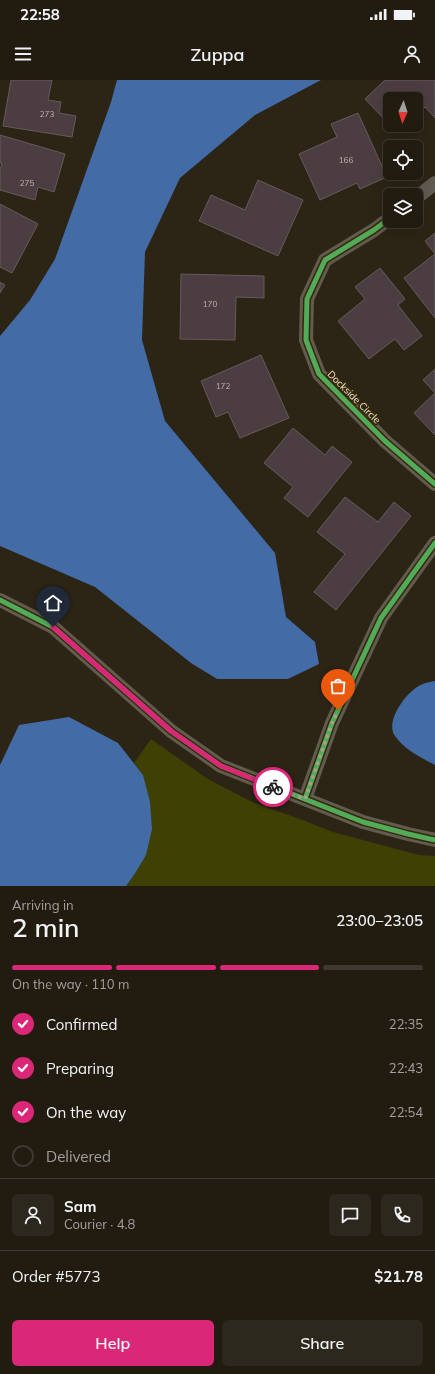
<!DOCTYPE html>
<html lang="en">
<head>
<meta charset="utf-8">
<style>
	:root { --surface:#211b10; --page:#2d281e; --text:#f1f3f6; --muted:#a2a19f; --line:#3e3930; --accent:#db2777 }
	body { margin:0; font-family:Mulish,sans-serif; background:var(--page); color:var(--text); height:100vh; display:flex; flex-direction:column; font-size:15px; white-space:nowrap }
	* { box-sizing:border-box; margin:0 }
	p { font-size:13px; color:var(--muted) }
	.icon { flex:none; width:22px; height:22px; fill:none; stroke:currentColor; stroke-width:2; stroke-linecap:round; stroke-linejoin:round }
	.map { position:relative; height:806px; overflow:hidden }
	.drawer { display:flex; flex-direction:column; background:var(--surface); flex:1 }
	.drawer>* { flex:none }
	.needle { width:26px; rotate:183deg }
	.buttons { position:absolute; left:383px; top:12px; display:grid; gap:8px }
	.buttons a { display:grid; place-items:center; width:40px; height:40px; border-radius:6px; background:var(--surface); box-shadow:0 4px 16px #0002,0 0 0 1px var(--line); font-size:20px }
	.pin { position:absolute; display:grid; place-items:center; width:34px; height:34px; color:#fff; margin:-41px -17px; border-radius:50% 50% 50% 0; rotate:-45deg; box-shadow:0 0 4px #0007 }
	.pin .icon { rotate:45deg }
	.courier { position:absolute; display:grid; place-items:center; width:40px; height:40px; margin:-20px; border:3px solid #db2777; border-radius:50%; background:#fff; color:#222; box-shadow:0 1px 5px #0007 }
	.summary em { font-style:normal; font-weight:600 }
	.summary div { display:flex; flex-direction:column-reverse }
	.summary { display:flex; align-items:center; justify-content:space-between; height:68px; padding:0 12px }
	h1 { font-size:26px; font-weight:600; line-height:30px }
	.bar { display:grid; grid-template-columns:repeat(4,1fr); gap:6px 4px; align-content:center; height:48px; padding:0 12px }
	.bar i { height:5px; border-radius:3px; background:var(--line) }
	.bar .on { background:var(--accent) }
	.bar p { grid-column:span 4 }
	.line { display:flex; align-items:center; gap:10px; padding:0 12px; border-top:1px solid var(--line) }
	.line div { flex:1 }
	.round { display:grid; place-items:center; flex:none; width:42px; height:42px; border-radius:6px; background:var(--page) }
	ol { padding:0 12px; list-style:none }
	li { display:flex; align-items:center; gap:12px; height:44px }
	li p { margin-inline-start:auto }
	li .icon { padding:4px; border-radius:50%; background:var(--accent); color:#fff; stroke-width:4 }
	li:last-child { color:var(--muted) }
	li i { width:22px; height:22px; border:2px solid var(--line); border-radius:50% }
	.button { display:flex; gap:8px; margin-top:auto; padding:8px 12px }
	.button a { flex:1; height:46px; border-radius:6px; background:var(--accent); color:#fff; font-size:16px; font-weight:600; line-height:46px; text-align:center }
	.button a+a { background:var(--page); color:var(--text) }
	.status { display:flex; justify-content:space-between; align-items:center; height:28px; padding:0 20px; background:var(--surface); direction:ltr }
	.status svg { height:11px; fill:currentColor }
	header { display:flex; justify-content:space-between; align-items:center; height:52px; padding:0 12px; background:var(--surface); font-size:18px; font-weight:600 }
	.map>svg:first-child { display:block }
	.green { fill:#3e4004 }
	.water { fill:#436ba5 }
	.building { fill:#4c3d42; stroke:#655c5a }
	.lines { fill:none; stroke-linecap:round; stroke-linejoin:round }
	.street { stroke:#615b50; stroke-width:14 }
	.cycleway-casing { stroke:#36280b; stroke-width:8 }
	.cycleway { stroke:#51ab58; stroke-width:5 }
	.done { stroke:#a79e8e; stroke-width:4; stroke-dasharray:0 7.2 }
	.route { stroke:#db2777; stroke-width:5 }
	.labels { text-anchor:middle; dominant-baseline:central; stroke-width:3.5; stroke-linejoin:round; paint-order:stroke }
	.number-label { font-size:8px; fill:#c2b7ac }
	.street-label { font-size:10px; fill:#e9e0cf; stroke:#36280b }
</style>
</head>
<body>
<div class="status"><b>22:58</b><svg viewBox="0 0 49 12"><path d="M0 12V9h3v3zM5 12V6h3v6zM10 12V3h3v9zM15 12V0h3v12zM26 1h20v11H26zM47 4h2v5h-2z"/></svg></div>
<header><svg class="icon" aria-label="menu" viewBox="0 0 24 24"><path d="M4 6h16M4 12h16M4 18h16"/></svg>Zuppa<svg class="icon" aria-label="person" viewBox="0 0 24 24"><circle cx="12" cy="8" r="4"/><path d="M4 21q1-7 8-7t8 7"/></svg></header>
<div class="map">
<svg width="435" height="806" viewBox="0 0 435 806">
	<rect width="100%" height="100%" fill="#2c2415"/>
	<!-- green -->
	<path class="green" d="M151 659 208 699 254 723 300 739 333 752 419 775 435 776V806H126L134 795 143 695 134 683Z"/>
	<!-- water -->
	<g class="water">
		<path d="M117 0H321L255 35 180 98 145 172 142 260 165 341 275 473 286 537 315 562 319 584 288 599H217L191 583 95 507 0 466V256L30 220 55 179 111 22Z"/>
		<path d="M435 601V685C420 677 405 670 395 656 384 641 408 609 423 604 427 602 431 602 435 601Z"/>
		<path d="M69 637 118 663 143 695 150 722 152 749 146 775 134 795 126 806H0V685L19 645Z"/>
	</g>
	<!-- building -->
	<g class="building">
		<path d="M11 0H52L48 20 61 22 59 33 76 36 72 57 3 46Z"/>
		<path d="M385 0H435V38L425 27 416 36V19H390V45L365 19Z"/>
		<path d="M358 33 387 97 360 109 357 103 320 120 299 74 337 57 331 44Z"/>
		<path d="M390 45H406L398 53Z"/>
		<path d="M0 55 65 74 54 112 38 107 35 120 0 110V90L2 83H0Z"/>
		<path d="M258 100 303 120 278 176 199 141 211 115 245 130Z"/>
		<path d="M0 124 38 144 12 193 0 187Z"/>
		<path d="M435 153V238L404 198 435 174 425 161Z"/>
		<path d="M380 188 405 219 398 225 422 256 404 270 395 259 369 279 338 241 365 219 355 207Z"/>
		<path d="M181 194 264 196V218L236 217 235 260 180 259Z"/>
		<path d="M0 202 5 205 0 213Z"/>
		<path d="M261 275 289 338 240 358 228 332 216 337 201 301Z"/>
		<path d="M435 289V313L423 300Z"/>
		<path d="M435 313V355L414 333Z"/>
		<path d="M293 348 325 375 332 366 352 382 308 437 284 418 293 407 264 383Z"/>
		<path d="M345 417 378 442 394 422 411 436 336 530 314 512 345 474 317 452Z"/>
	</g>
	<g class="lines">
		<!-- street -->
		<g class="street">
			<path d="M416 118 435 103"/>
			<path d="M390 138 374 150 325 180 307 219 306 260 319 294 385 361 435 404"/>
			<path d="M0 520 53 547 171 651 221 686 363 742 408 754 435 760"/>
			<path d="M305 719 332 643 381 538 435 463"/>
		</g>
		<defs>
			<g id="cycleway">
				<path d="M390 138 374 150 325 180 307 219 306 260 319 294 385 361 435 404"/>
				<path d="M0 520 53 547 171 651 221 686 363 742 408 754 435 760"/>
				<path d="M305 719 332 643 381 538 435 463"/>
			</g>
		</defs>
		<!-- cycleway casing -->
		<use href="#cycleway" class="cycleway-casing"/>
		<!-- cycleway -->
		<use href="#cycleway" class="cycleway"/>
	</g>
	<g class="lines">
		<!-- done -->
		<path class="done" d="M273 707 305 719 332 643 338 630"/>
		<!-- route -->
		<path class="route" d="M53 547 171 651 221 686 273 707"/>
	</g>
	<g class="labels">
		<!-- number labels -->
		<g class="number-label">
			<text x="47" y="34">273</text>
			<text x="346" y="80">166</text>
			<text x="27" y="103">275</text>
			<text x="210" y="224">170</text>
			<text x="223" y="306">172</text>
		</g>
		<!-- street labels -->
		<g class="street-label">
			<text transform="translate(354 317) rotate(45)">Dockside Circle</text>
		</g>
	</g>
</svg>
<div class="buttons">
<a><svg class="needle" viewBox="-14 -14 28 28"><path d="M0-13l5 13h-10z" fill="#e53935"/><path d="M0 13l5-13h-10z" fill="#a2a19f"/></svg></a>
<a><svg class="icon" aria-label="locate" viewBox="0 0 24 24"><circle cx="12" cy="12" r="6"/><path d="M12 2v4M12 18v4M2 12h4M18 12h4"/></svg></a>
<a><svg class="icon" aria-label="layers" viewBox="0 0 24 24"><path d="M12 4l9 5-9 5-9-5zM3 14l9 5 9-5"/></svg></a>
</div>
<div class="pin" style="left:338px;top:630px;background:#ea580c"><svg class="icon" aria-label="bag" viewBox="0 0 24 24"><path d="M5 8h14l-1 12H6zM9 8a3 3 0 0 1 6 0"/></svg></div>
<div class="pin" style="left:53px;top:547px;background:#1f2937"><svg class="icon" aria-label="home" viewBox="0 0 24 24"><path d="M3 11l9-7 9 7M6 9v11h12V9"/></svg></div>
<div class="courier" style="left:273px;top:707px"><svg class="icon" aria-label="bike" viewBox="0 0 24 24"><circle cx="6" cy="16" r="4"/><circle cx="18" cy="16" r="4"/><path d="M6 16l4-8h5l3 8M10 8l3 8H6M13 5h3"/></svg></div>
</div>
<section class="drawer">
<div class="summary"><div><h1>2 min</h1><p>Arriving in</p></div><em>23:00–23:05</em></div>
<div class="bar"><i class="on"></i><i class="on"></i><i class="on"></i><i></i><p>On the way · 110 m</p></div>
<ol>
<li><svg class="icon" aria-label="check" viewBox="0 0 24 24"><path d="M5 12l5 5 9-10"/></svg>Confirmed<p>22:35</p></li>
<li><svg class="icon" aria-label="check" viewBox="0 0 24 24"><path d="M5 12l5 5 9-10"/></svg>Preparing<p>22:43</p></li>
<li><svg class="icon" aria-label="check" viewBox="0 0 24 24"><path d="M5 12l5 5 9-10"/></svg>On the way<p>22:54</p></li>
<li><i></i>Delivered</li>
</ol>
<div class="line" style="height:72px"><a class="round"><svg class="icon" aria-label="person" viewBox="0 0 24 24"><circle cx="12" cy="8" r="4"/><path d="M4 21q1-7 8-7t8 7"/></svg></a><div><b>Sam</b><p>Courier · 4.8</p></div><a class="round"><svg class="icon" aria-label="chat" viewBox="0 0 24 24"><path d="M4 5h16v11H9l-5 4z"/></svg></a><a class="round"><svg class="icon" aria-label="phone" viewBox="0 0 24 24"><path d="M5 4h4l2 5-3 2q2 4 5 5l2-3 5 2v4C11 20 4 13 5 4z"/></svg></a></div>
<div class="line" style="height:52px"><div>Order #5773</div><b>$21.78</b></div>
<div class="button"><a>Help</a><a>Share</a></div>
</section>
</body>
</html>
